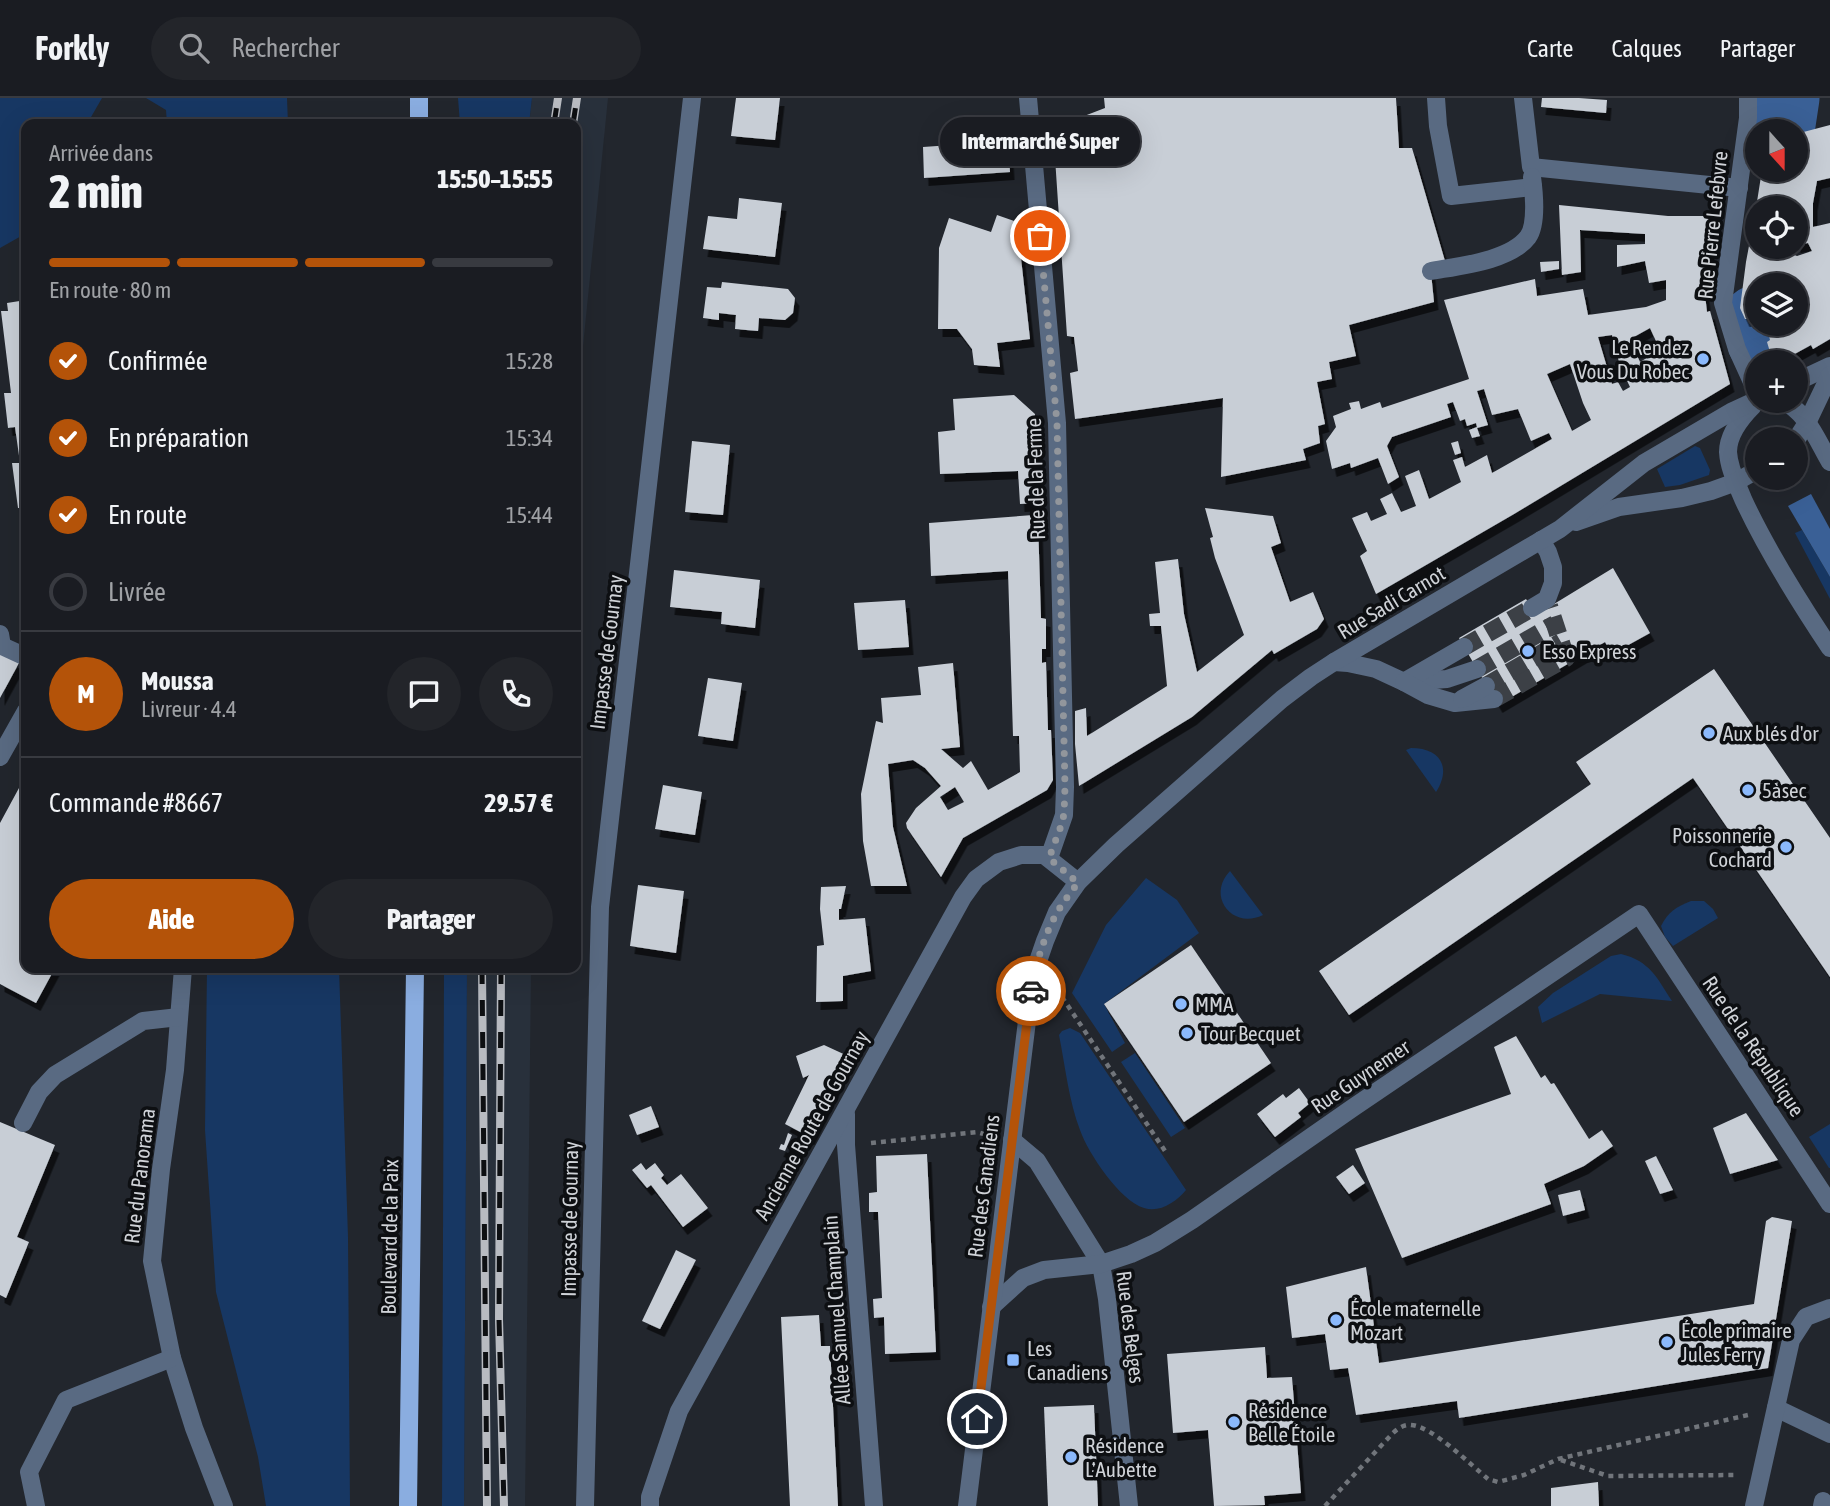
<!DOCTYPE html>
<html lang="fr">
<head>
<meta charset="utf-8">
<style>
	:root { --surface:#1a1c22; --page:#23252a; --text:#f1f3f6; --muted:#9fa1a5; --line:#383a40; --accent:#b45309 }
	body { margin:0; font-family:"Asap Condensed",sans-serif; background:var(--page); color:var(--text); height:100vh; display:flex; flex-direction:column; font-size:26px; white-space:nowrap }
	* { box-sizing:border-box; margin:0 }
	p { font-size:23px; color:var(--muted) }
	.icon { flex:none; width:38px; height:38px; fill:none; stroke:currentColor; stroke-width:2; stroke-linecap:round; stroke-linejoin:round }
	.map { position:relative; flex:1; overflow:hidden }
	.drawer { position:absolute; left:21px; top:21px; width:560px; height:854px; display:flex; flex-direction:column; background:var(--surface); border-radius:14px; box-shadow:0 7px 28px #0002,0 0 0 2px var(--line) }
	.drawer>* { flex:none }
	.needle { width:46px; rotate:159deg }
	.buttons { position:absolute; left:1745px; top:21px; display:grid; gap:14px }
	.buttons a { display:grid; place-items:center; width:63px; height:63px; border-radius:50%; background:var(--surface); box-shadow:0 7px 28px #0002,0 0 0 2px var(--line); font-size:35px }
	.pin { position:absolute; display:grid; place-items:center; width:60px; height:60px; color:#fff; margin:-30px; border:4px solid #fff; border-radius:50%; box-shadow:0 2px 7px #0007 }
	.courier { position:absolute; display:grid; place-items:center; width:70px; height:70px; margin:-35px; border:5px solid #b45309; border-radius:50%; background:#fff; color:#222; box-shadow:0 2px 9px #0007 }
	.bubble { position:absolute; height:49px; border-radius:24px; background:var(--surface); box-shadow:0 7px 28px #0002,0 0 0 2px var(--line); font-size:23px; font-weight:800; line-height:49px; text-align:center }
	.summary em { font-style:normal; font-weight:800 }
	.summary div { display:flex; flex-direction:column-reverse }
	.summary { display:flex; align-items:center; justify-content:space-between; height:119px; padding:0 28px }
	h1 { font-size:46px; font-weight:800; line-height:52px }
	.bar { display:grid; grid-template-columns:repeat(4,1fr); gap:10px 7px; align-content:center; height:84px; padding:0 28px }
	.bar i { height:9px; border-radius:5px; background:var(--line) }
	.bar .current { background:var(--accent) }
	.bar p { grid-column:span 4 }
	.line { display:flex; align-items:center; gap:18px; padding:0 28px; border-top:2px solid var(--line) }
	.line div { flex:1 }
	.round { display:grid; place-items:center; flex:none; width:74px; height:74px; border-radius:37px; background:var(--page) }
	ol { padding:0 28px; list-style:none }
	li { display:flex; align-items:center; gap:21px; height:77px }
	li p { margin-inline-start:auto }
	li .icon { padding:7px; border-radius:50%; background:var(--accent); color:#fff; stroke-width:4 }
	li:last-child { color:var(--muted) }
	li i { width:38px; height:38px; border:4px solid var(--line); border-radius:50% }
	.cta { display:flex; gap:14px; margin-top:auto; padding:14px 28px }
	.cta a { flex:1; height:80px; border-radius:42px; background:var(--accent); color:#fff; font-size:28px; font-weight:800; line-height:80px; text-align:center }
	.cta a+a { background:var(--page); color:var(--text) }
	header { display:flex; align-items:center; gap:42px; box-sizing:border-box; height:98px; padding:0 35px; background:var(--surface); border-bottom:2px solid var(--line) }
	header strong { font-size:33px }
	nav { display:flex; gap:38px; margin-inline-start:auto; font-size:24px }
	.search { width:490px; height:63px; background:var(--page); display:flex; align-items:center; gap:18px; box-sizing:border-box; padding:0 24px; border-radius:38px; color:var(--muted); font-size:26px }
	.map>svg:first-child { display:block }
	.built { fill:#28303b }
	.green { fill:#173763 }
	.water { fill:#3a6096 }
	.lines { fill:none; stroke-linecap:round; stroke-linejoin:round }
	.river { stroke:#3a6096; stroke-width:63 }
	.building { fill:#c8ced6; fill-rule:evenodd; filter:url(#shadow) }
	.minor-tunnel { stroke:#3c4046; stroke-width:18; stroke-dasharray:18 9; stroke-linecap:butt }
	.path { stroke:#71757b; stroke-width:4.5; stroke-dasharray:5 5; stroke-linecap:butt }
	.minor { stroke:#596a82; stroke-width:18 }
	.major { stroke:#8aade0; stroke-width:18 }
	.rail-casing { stroke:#b8bbc1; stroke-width:8 }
	.rail { stroke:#0d0f12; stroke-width:5; stroke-dasharray:16; stroke-linecap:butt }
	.done { stroke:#92969c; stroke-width:7; stroke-dasharray:0 12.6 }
	.route { stroke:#b45309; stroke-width:9 }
	.poi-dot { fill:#8bb9fc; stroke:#0d0f12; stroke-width:2.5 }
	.labels { text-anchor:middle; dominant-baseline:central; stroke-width:7; stroke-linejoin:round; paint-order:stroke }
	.street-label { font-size:21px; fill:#cfd2d7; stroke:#0d0f12 }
	.poi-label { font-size:21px; fill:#cfd2d7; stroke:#0d0f12; text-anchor:start }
</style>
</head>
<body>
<header>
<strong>Forkly</strong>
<div class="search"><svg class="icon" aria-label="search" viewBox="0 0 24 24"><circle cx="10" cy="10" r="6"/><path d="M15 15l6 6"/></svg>Rechercher</div>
<nav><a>Carte</a><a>Calques</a><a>Partager</a></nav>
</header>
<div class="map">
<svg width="1830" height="1408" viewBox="0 0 1830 1408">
	<defs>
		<filter id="shadow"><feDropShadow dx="4.5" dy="8" stdDeviation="0" flood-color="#0009"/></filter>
	</defs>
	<rect width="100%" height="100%" fill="#22262d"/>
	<!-- built -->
	<g class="built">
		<path d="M532 0H608L576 318V26H529Z"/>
		<path d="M467 870H531L525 1408H464Z"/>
	</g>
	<!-- green -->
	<g class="green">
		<path d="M0 0H102L87 26H26V131L23 137 0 150Z"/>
		<path d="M146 0H287L288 26H167L166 12Z"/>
		<path d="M458 0H532L529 26H460Z"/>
		<path d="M1695 348 1700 350 1710 372 1709 377 1680 387 1665 389 1657 371Z"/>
		<path d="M1802 432 1830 479V501L1795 435Z"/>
		<path d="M1411 650C1440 650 1452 669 1436 694L1406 652Z"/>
		<path d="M1230 773 1263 817C1232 832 1206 798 1230 773Z"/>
		<path d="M1146 780 1177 802 1199 835 1104 906 1125 945 1112 954 1072 895 1106 827Z"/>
		<path d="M1691 803H1704L1713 811 1718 820 1673 848 1665 839 1661 828C1668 814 1676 809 1691 803Z"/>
		<path d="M1621 856C1650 863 1657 880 1672 903L1600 896 1542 925 1538 909 1553 895 1611 858Z"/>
		<path d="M207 870H339L348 1139 350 1408H266L258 1359 216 1194 205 1032Z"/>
		<path d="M444 870H467L464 1408H442Z"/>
		<path d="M1070 930 1080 935 1186 1092C1176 1104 1160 1115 1144 1110 1120 1103 1088 1055 1080 1032 1069 1004 1065 967 1059 937L1062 933Z"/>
		<path d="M1135 955 1185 1030 1171 1039 1121 964Z"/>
		<path d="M1830 1026V1070H1829L1809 1039Z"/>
	</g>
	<!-- water -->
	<g class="water">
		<path d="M1775 0H1800L1797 20 1773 17Z"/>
		<path d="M1811 396 1830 431V479L1788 408Z"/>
	</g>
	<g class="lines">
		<!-- river -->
		<g class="river">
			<path d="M1783 33 1788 0"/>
			<path d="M1755 219 1759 245"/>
		</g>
	</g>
	<!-- building -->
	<g class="building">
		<path d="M736 0H780L775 42 731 38Z"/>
		<path d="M1104 0H1396L1399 50H1412L1445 163 1430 165 1434 204 1349 227 1356 258 1329 264 1332 281 1317 284 1325 326 1318 328 1320 345 1303 351 1306 362 1221 379 1223 300 1075 321 1070 275 1078 273 1074 239 1067 238 1053 30 1105 10Z"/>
		<path d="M1542 0H1579L1607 2 1606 15 1541 9Z"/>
		<path d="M1830 27V80L1817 83 1813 105V129L1830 125V241L1813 251 1811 247 1780 264H1773L1767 244 1770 242 1766 226H1796V187H1757V219L1745 221 1740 210 1746 164 1756 110 1757 111V149H1788L1787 154 1797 158 1812 153 1808 145 1796 147V110H1756L1762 72H1796V36Z"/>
		<path d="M1008 43 1010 74 924 80 923 49Z"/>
		<path d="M739 100 782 105 775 159 703 151 708 118 737 121Z"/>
		<path d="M1559 107 1668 118H1713L1710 155 1704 188 1707 214 1710 213 1730 286 1514 416 1376 496 1360 458 1367 453 1352 420 1367 414 1371 423 1387 416 1380 401 1392 395 1401 414 1416 408 1405 378 1419 372 1429 401 1461 384 1453 362 1462 359 1465 369 1487 357 1492 375 1552 341 1549 335 1531 343 1518 311 1492 317 1484 291 1477 293 1488 327 1477 330 1480 338 1472 340 1469 332 1477 329 1476 325 1467 328 1465 321 1460 323 1453 304 1447 306 1451 319 1392 339 1387 348 1399 379 1388 386 1378 360 1351 370 1350 365 1332 371 1326 343 1336 329 1333 318 1351 311 1349 305 1359 303 1361 311 1380 304 1382 310 1469 281 1444 202 1535 181 1537 198 1583 191 1588 217 1646 209 1666 202V182L1649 185 1645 163 1617 169V147L1645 146V136L1580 132 1581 174 1562 177ZM1650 230 1660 252 1640 264 1635 253 1632 240ZM1612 237 1620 268 1630 289 1623 293 1618 284 1612 286 1598 239ZM1570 266 1583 305 1591 322 1572 333 1547 276Z"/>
		<path d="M997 117 1017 124 1030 241 997 245 1000 269 974 267 972 251 957 231H938L939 150 949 120 991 134Z"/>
		<path d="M1559 163V171L1541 174 1540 164Z"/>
		<path d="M722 184 788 191 795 200 793 215 785 222 759 220 758 233 735 231 736 217 719 215V222L703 220 707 189 721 190Z"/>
		<path d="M26 202V410H18L12 365H20L15 329 8 330 4 295H11L1 213H8L7 205Z"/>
		<path d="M1014 297 1035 316 1039 405 1020 406 1018 373 940 376 938 334 955 332 953 301Z"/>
		<path d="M692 343 730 347 723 417 685 414Z"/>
		<path d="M1458 343 1461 355 1455 357 1451 345Z"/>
		<path d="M1205 410 1273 418 1281 445 1271 449 1290 504 1313 494 1324 521 1317 531 1274 556 1272 552 1192 619 1079 688 1075 646V613L1086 610 1087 638 1167 588 1161 528H1150L1149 516 1160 515 1155 464 1178 461 1184 516 1197 574 1244 537 1215 460 1210 440 1213 439Z"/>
		<path d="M1033 417V423H1038L1041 520 1046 521V551H1042V565L1046 564 1048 632H1051L1053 682 1047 692 963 740 941 779 907 730 906 725 916 710 941 688 925 670 913 662 888 666 893 729 907 788H871L863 743 861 696 876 623 883 625 881 600 921 597 918 569 953 565 960 649 941 651 963 670 971 663 988 692 1020 674 1019 638H1013L1008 473 931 478 929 425ZM955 689 964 704 948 712 940 699Z"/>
		<path d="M26 445V465H25L22 446Z"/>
		<path d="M1613 470 1650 535 1612 556 1605 544 1498 607 1459 540 1526 501 1536 517Z"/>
		<path d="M674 472 760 482 755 530 721 526 722 514 670 509Z"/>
		<path d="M905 502 909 549 858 552 854 505Z"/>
		<path d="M0 554 19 565 0 600Z"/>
		<path d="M1714 571 1830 740V879L1693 680 1349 917 1319 873 1591 686 1576 664Z"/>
		<path d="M708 580 742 585 733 643 698 638Z"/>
		<path d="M663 687 702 694 695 737 655 731Z"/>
		<path d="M19 690 26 694V870H55L36 905 0 886V725Z"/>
		<path d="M638 787 684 793 676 855 630 848Z"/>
		<path d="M846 788 841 811H839V822L865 820 871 873 843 878V903L816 904 817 848 824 847 820 811 821 789Z"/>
		<path d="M1191 847 1271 965 1184 1024 1104 906Z"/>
		<path d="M1516 938 1541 980 1545 977 1551 986 1554 985 1589 1041 1602 1032 1613 1048 1584 1068 1544 1086 1551 1106 1402 1160 1355 1051 1511 996 1494 949Z"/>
		<path d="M824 947 850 959 810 1039 785 1026 809 977 803 980 796 958Z"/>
		<path d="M1299 990 1310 1005 1298 1015 1301 1019 1275 1039 1257 1016 1283 996 1286 1000Z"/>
		<path d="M651 1008 659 1029 637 1037 629 1017Z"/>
		<path d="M1746 1015 1778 1062 1730 1076 1713 1030Z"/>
		<path d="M0 1024 55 1047 17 1139 29 1144 6 1200 0 1197Z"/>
		<path d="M788 1035 792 1037 785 1053 779 1051 781 1046 784 1047Z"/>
		<path d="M927 1056 936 1254 885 1256 884 1219 874 1220 873 1201 882 1200 878 1114H869V1095L877 1094 876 1058Z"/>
		<path d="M1656 1058 1673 1092 1660 1096 1645 1063Z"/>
		<path d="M641 1065 646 1072 655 1065 664 1077 661 1080 667 1087 681 1076 708 1110 683 1129 651 1087 647 1090 632 1072Z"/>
		<path d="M1353 1067 1365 1085 1349 1096 1336 1079Z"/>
		<path d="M1580 1092 1585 1112 1563 1118 1558 1097Z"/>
		<path d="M1772 1119 1792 1123 1768 1270 1459 1320 1457 1303 1356 1317 1348 1270 1330 1272 1325 1236 1292 1240 1286 1189 1366 1169 1379 1265 1754 1206 1766 1123Z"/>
		<path d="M676 1152 696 1162 660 1231 642 1223Z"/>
		<path d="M819 1217 821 1248H830L838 1408H790L781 1219Z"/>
		<path d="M1265 1249 1267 1280 1292 1279 1301 1395 1264 1398 1265 1407 1214 1408 1208 1332 1173 1335 1167 1256Z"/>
		<path d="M1094 1307 1098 1408H1048L1044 1309Z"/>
		<path d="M1598 1384 1599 1408H1551V1390Z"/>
	</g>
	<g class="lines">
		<!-- minor-tunnel -->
		<g class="minor-tunnel">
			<path d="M1464 549 1532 510"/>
			<path d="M1477 571 1555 526"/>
			<path d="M1486 588 1561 544"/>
			<path d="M1494 601 1566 560 1549 508"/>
		</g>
		<!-- path -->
		<g class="path">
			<path d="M1062 899 1167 1056"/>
			<path d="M871 1045 977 1034 987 1037"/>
			<path d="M1561 1362 1608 1378 1735 1377"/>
			<path d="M1325 1408 1392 1336C1397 1331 1404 1326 1411 1327 1432 1328 1471 1367 1488 1381L1498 1384 1524 1377 1558 1361 1748 1317"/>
		</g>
		<!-- minor -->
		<g class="minor">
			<path d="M1028 0 1057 325 1065 689 1064 717 1049 760"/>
			<path d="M1436 0 1438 28 1451 98 1533 89"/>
			<path d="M1523 0 1531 69 1739 90"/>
			<path d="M1748 0V20L1723 205 1737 251 1757 295"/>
			<path d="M1431 173C1459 168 1510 163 1528 139 1537 127 1534 94 1532 79"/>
			<path d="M1796 284 1830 268"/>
			<path d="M1782 303C1806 312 1818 344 1830 364"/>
			<path d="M1753 308C1741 320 1728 336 1728 354 1729 371 1737 386 1743 401 1767 453 1798 502 1830 550"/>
			<path d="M1796 342 1807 325 1830 277"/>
			<path d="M1576 424 1619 409 1682 400 1711 393 1736 384 1757 372"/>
			<path d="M1532 510 1547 501 1553 485V469L1548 454 1541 442"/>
			<path d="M0 536 2 548 26 559"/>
			<path d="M1334 564 1348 565 1376 571 1404 584 1447 581 1477 571"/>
			<path d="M1407 582 1464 549"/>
			<path d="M1404 584 1428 597 1455 605 1494 601"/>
			<path d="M1462 601 1486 588"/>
			<path d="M0 659 26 613"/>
			<path d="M183 870 175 972 161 1071 152 1163 172 1260 194 1330 224 1408"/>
			<path d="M846 1016V1047L874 1408"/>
			<path d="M23 1025 39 994 55 977 143 923 179 919"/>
			<path d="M1012 1042 1037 1063 1101 1166 1107 1201 1129 1408"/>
			<path d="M991 1209 1023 1180 1044 1172 1101 1166 1131 1156 1155 1145 1192 1122 1354 1009 1639 816 1830 1106"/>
			<path d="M1776 1310 1830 1336"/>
			<path d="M36 1408 29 1374 66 1302 172 1260"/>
			<path d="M585 1408 600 809 692 0"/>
			<path d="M650 1408V1399L679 1313 963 799 976 781 999 764 1021 757H1044L1078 784"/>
			<path d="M967 1408 1029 907 1035 872 1045 843 1057 814 1078 784 1116 747 1282 601 1311 579 1334 564 1560 431 1644 365 1731 314 1757 302"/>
			<path d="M1754 1408 1791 1242 1806 1219 1830 1210"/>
			<path d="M1822 1408 1823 1403"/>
		</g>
		<!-- major -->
		<g class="major">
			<path d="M419 26V0"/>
			<path d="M408 1408 415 870"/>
		</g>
		<defs>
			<g id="rail">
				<path d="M554 26 558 0"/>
				<path d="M573 26 577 0"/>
				<path d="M482 870 487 1408"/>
				<path d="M501 870 499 1221 504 1408"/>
			</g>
		</defs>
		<!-- rail casing -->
		<use href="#rail" class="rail-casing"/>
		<!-- rail -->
		<use href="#rail" class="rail"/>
	</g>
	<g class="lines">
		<!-- done -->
		<path class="done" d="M1031 893C1036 866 1044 837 1058 813 1064 803 1071 794 1078 785L1049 760 1061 728 1064 716 1065 689 1057 325 1040 138"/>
		<!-- route -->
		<path class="route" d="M977 1321 1031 893"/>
	</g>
	<!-- markers -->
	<g class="poi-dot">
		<circle cx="1703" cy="261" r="7"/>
		<circle cx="1528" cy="553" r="7"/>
		<circle cx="1709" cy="635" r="7"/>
		<circle cx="1748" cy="692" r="7"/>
		<circle cx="1786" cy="749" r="7"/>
		<circle cx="1181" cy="906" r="7"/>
		<circle cx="1187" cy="935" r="7"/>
		<circle cx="1336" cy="1222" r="7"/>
		<circle cx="1667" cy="1244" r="7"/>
		<rect x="1006" y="1255" width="14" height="14" rx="3.5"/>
		<circle cx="1234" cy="1324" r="7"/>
		<circle cx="1071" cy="1359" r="7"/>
	</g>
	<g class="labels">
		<!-- street labels -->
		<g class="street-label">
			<text transform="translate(1712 127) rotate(-84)">Rue Pierre Lefebvre</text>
			<text transform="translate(1035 381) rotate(-92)">Rue de la Ferme</text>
			<text transform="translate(1391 504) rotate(-31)">Rue Sadi Carnot</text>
			<text transform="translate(606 554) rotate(-83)">Impasse de Gournay</text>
			<text transform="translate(1754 948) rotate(56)">Rue de la République</text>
			<text transform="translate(1360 978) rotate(-34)">Rue Guynemer</text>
			<text transform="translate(811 1027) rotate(-61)">Ancienne Route de Gournay</text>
			<text transform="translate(139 1078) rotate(-83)">Rue du Panorama</text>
			<text transform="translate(983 1088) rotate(-83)">Rue des Canadiens</text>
			<text transform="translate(569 1121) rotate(-89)">Impasse de Gournay</text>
			<text transform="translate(389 1139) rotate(-89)">Boulevard de la Paix</text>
			<text transform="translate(836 1212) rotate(-94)">Allée Samuel Champlain</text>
			<text transform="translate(1131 1229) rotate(83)">Rue des Belges</text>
		</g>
		<!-- poi labels -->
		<g class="poi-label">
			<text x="1689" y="249" text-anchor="end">Le Rendez<tspan x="1689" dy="24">Vous Du Robec</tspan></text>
			<text x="1542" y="553">Esso Express</text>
			<text x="1723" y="635">Aux blés d'or</text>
			<text x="1762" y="692">5àsec</text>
			<text x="1772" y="737" text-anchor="end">Poissonnerie<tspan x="1772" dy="24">Cochard</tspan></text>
			<text x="1195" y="906">MMA</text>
			<text x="1201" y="935">Tour Becquet</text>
			<text x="1350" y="1210">École maternelle<tspan x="1350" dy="24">Mozart</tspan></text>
			<text x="1681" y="1232">École primaire<tspan x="1681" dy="24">Jules Ferry</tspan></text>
			<text x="1027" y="1250">Les<tspan x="1027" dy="24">Canadiens</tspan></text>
			<text x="1248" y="1312">Résidence<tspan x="1248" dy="24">Belle Étoile</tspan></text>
			<text x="1085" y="1347">Résidence<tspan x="1085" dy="24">L'Aubette</tspan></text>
		</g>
	</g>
</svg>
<div class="buttons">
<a><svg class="needle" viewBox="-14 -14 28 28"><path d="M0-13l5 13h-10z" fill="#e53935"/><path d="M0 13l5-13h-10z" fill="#9fa1a5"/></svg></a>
<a><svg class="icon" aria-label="locate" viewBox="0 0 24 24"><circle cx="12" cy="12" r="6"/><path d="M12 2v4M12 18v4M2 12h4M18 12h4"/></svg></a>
<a><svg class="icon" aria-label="layers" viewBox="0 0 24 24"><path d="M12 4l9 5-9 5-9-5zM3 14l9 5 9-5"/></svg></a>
<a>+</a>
<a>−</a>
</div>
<div class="pin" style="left:1040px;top:138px;background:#ea580c"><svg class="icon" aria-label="bag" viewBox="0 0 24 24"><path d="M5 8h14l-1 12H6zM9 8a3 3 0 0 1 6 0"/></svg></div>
<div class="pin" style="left:977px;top:1321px;background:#1f2937"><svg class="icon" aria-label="home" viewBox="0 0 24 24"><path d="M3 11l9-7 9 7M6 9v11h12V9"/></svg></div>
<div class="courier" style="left:1031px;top:893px"><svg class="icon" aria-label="car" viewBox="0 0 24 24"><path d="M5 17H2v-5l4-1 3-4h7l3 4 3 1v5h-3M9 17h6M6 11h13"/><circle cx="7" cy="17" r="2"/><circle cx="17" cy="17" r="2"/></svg></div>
<div class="bubble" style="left:940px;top:19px;width:200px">Intermarché Super</div>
<section class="drawer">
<div class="summary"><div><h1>2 min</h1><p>Arrivée dans</p></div><em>15:50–15:55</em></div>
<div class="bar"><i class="current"></i><i class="current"></i><i class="current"></i><i></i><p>En route · 80 m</p></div>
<ol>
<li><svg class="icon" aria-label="check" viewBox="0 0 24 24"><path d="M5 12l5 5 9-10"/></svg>Confirmée<p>15:28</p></li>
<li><svg class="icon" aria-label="check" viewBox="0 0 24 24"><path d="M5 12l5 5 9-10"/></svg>En préparation<p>15:34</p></li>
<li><svg class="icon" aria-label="check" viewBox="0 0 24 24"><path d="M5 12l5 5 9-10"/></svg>En route<p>15:44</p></li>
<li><i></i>Livrée</li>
</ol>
<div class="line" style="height:126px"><b class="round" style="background:var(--accent);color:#fff">M</b><div><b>Moussa</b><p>Livreur · 4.4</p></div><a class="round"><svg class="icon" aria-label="chat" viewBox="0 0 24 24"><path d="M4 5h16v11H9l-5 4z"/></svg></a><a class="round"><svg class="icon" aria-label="phone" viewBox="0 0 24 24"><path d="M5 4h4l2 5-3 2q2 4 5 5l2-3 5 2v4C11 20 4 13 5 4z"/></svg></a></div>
<div class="line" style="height:91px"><div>Commande #8667</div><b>29.57 €</b></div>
<div class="cta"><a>Aide</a><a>Partager</a></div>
</section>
</div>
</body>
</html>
